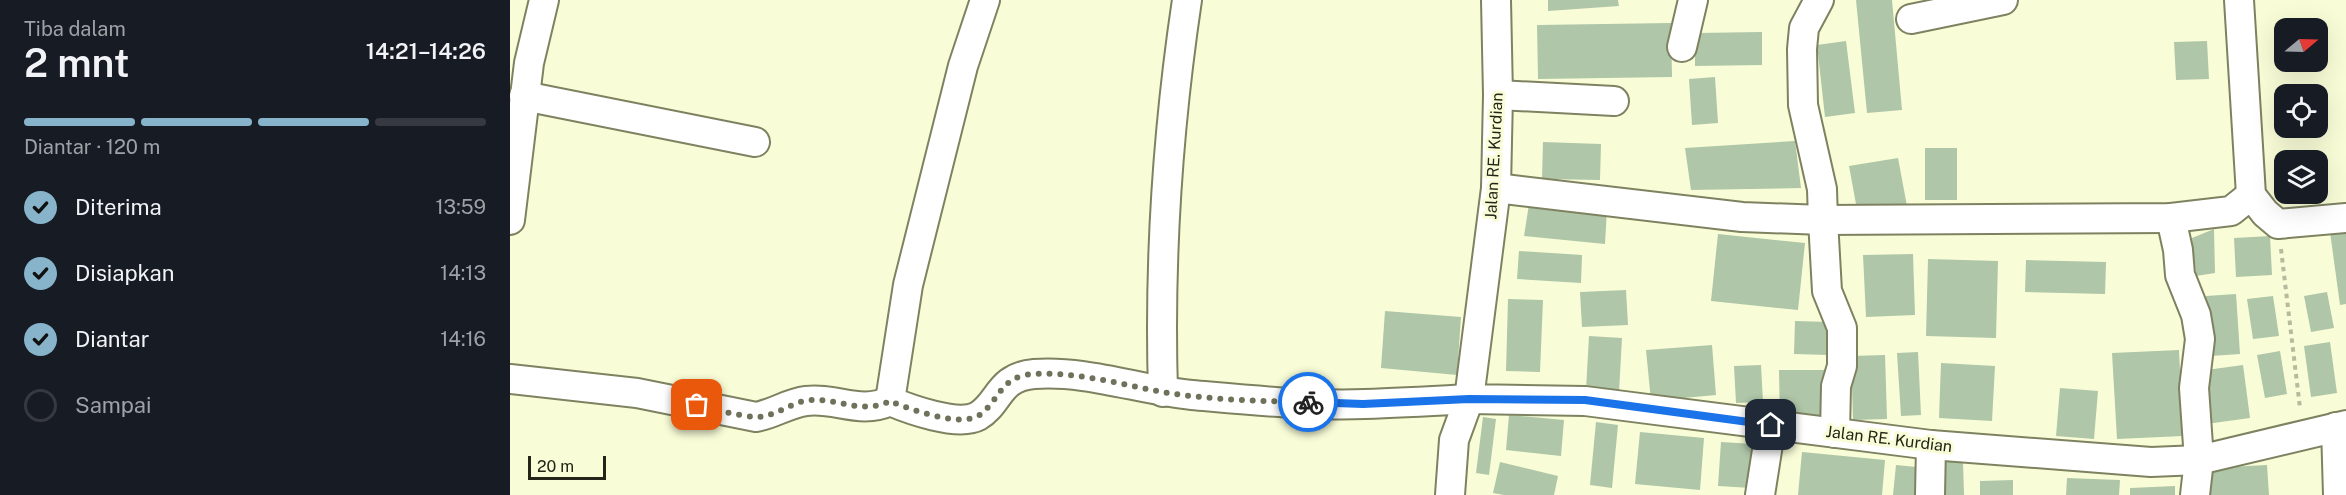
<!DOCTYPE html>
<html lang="id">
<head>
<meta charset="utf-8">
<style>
	:root { --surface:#171b24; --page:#242831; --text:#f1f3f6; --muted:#9ea1a6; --line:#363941; --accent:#87b4cb }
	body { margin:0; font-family:"Public Sans",sans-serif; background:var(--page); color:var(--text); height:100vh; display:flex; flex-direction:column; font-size:22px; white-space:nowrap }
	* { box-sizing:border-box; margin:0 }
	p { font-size:20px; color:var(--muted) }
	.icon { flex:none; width:33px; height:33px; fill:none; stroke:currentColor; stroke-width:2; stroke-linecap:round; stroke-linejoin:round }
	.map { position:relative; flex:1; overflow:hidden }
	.drawer { display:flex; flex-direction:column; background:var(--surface); width:510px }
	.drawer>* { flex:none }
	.needle { width:39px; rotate:71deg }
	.fabs { position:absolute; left:1764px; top:18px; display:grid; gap:12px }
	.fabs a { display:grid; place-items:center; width:54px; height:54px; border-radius:12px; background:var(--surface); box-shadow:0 6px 24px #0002; font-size:30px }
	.scale { position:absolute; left:18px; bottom:15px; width:78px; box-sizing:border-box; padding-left:6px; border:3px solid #242518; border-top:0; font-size:16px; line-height:21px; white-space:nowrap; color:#242518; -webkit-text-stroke:4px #f9fdd7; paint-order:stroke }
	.pin { position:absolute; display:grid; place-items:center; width:51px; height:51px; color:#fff; margin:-26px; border-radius:12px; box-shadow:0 3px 9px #0006 }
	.courier { position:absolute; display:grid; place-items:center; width:60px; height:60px; margin:-30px; border:4px solid #1a73e8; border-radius:50%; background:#fff; color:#222; box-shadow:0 2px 8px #0007 }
	.summary em { font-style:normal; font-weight:600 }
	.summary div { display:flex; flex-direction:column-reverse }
	.summary { display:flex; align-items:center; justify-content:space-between; height:102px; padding:0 24px }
	h1 { font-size:39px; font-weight:600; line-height:45px }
	.bar { display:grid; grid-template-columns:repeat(4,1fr); gap:9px 6px; align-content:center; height:72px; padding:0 24px }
	.bar i { height:8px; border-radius:4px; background:var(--line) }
	.bar .selected { background:var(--accent) }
	.bar p { grid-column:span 4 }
	ol { padding:0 24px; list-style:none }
	li { display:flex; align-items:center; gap:18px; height:66px }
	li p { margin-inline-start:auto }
	li .icon { padding:6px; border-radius:50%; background:var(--accent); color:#111; stroke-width:4 }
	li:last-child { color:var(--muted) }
	li i { width:33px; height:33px; border:3px solid var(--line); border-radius:50% }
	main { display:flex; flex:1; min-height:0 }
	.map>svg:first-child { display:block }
	.building { fill:#afc6a8 }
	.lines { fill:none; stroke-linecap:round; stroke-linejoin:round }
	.street-casing { stroke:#7e8260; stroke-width:32 }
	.path { stroke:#b7ba9c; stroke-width:4; stroke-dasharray:4.5 4.5; stroke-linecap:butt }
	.street { stroke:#fff; stroke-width:28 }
	.done { stroke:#6f715b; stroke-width:6; stroke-dasharray:0 10.8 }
	.route { stroke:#1a73e8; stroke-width:8 }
	.labels { text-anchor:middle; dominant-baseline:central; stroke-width:6; stroke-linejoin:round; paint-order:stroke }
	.street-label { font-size:16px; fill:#242518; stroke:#f9fdd7 }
</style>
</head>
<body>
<main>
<section class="drawer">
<div class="summary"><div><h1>2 mnt</h1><p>Tiba dalam</p></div><em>14:21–14:26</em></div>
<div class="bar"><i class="selected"></i><i class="selected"></i><i class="selected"></i><i></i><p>Diantar · 120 m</p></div>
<ol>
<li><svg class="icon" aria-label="check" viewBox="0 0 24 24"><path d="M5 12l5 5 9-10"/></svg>Diterima<p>13:59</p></li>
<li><svg class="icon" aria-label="check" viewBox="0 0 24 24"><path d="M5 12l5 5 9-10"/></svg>Disiapkan<p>14:13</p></li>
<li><svg class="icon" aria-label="check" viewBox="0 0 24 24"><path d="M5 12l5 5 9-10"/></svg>Diantar<p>14:16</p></li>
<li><i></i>Sampai</li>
</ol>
</section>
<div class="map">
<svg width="1836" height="495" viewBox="0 0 1836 495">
	<rect width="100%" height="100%" fill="#f9fdd7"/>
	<!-- building -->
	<g class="building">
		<path d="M1038 0H1108L1109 6 1038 11Z"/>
		<path d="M1346 0H1382L1392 110 1357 113Z"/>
		<path d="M1161 23 1162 77 1028 79 1027 25Z"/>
		<path d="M1252 32V65L1185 66V33Z"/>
		<path d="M1336 41 1345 113 1315 117 1307 45Z"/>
		<path d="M1697 41 1699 79 1666 80 1664 42Z"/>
		<path d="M1205 77 1208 123 1182 125 1179 79Z"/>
		<path d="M1285 141 1291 188 1181 190 1175 148Z"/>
		<path d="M1033 142 1091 144 1090 180 1032 179Z"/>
		<rect x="1415" y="148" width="32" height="52"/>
		<path d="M1388 158 1397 206 1348 215 1339 166Z"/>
		<path d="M1019 204 1097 209 1095 244 1014 236Z"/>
		<path d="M1704 229 1705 273 1686 276 1682 238Z"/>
		<path d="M1836 230V304L1830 305 1820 232Z"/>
		<path d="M1208 234 1295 243 1288 310 1201 301Z"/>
		<path d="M1760 236 1762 275 1726 277 1724 238Z"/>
		<path d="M1009 251 1072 255 1071 283 1007 279Z"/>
		<path d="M1403 254 1405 315 1356 317 1353 255Z"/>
		<path d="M1418 259 1488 261 1486 338 1416 336Z"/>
		<path d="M1516 260 1596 262 1595 294 1515 292Z"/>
		<path d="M1116 290 1118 325 1072 327 1070 292Z"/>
		<path d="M1817 292 1824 328 1801 332 1794 296Z"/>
		<path d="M1726 294 1730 354 1701 356 1696 296Z"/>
		<path d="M1763 296 1769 336 1743 339 1737 299Z"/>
		<path d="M998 299 1033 300 1030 372 996 371Z"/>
		<path d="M875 311 951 317 947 375 871 368Z"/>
		<path d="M1285 321 1319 322 1318 355 1284 354Z"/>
		<path d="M1079 336 1112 338 1109 392 1076 390Z"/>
		<path d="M1820 342 1827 393 1801 397 1794 346Z"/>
		<path d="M1202 345 1206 395 1141 401 1136 350Z"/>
		<path d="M1669 350 1673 436 1607 439 1602 353Z"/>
		<path d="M1770 351 1777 394 1755 398 1747 355Z"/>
		<path d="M1408 352 1411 415 1391 416 1387 353Z"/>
		<path d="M1375 355 1377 419 1343 420 1341 356Z"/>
		<path d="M1431 363 1485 366 1482 421 1429 418Z"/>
		<path d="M1251 365 1253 402 1226 403 1224 366Z"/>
		<path d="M1733 365 1740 418 1696 424 1689 371Z"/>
		<path d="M1269 370H1318V425H1270Z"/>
		<path d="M1550 388 1588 391 1584 439 1546 436Z"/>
		<path d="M999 415 1054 420 1051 456 996 450Z"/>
		<path d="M973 417 986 419 979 475 966 473Z"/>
		<path d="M1086 422 1108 425 1102 488 1080 485Z"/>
		<path d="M1130 432 1194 438 1190 490 1125 484Z"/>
		<path d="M1211 442 1244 444 1241 488 1208 486Z"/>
		<path d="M1292 452 1375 460 1372 495H1288Z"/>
		<path d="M990 462 1048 476 1044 495H994L983 493Z"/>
		<path d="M1426 462H1453L1454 495H1426Z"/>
		<path d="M1386 465 1417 468 1415 495H1383Z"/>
		<path d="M1757 465 1759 495H1700L1698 468Z"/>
		<path d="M1557 478 1610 480 1609 495H1556Z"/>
		<path d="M1503 480V495H1470V481Z"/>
		<path d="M1665 486V495H1620V488Z"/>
	</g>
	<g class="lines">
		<defs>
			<g id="street">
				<path d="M986 0 988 95 986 188 959 399 1075 401 1421 445 1641 462 1689 460 1836 425"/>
				<path d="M1309 0 1294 28 1292 49 1293 105 1312 189 1313 220 1661 218 1721 211 1741 195"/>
				<path d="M1729 0 1741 195 1755 213 1768 224 1836 218"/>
				<path d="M1401 19 1493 0"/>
				<path d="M1172 47 1183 0"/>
				<path d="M988 95 1104 101"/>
				<path d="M14 96 245 142"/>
				<path d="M986 188 1232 217 1313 220 1317 291 1332 328V366L1326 386 1325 433"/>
				<path d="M1661 218 1668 250 1670 275 1686 315 1690 339 1684 388 1689 460 1685 495"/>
				<path d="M0 220 19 63 34 0"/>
				<path d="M0 379 127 393 246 417C263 414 279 403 296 401 326 397 350 415 380 401 399 409 448 427 468 416 490 403 488 377 524 374 577 370 630 390 682 395 739 400 797 406 855 404 890 403 924 401 959 399L944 440 940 495"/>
				<path d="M653 392C649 263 658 127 677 0"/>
				<path d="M380 401 398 285 453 66 475 0"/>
				<path d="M1826 427 1828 495"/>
				<path d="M1250 495 1261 425"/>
				<path d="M1420 495 1421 445"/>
			</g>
		</defs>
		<!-- street casing -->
		<use href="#street" class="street-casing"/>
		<!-- path -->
		<path class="path" d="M1771 249 1790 408"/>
		<!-- street -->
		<use href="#street" class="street"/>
	</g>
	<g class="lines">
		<!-- done -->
		<path class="done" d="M187 405C205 409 227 416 246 417 263 417 278 405 294 401 324 395 349 416 380 401 399 409 449 427 468 416 490 402 489 375 525 374 568 372 610 384 652 392 700 400 750 401 798 402"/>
		<!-- route -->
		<path class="route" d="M798 402 853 404 959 399 1075 400 1261 425"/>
	</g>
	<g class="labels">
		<!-- street labels -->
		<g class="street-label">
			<text transform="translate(984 156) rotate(-87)">Jalan RE. Kurdian</text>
			<text transform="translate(1379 439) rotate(7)">Jalan RE. Kurdian</text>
		</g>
	</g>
</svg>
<div class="fabs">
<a><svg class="needle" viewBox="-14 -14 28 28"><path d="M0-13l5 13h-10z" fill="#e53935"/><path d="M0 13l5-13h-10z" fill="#9ea1a6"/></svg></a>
<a><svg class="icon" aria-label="locate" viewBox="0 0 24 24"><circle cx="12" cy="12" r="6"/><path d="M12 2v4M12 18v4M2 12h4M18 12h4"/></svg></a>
<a><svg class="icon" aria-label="layers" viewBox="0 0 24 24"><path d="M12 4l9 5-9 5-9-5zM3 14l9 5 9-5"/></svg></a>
</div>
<div class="scale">20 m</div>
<div class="pin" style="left:187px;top:405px;background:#ea580c"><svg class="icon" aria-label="bag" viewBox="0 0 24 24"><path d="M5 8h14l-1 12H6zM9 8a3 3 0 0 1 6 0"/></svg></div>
<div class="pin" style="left:1261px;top:425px;background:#1f2937"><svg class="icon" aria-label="home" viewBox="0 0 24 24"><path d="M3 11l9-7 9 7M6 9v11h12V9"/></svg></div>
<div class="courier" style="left:798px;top:402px"><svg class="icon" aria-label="bike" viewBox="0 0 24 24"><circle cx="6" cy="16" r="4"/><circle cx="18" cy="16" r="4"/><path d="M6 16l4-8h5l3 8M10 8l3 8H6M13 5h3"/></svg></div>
</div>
</main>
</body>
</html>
